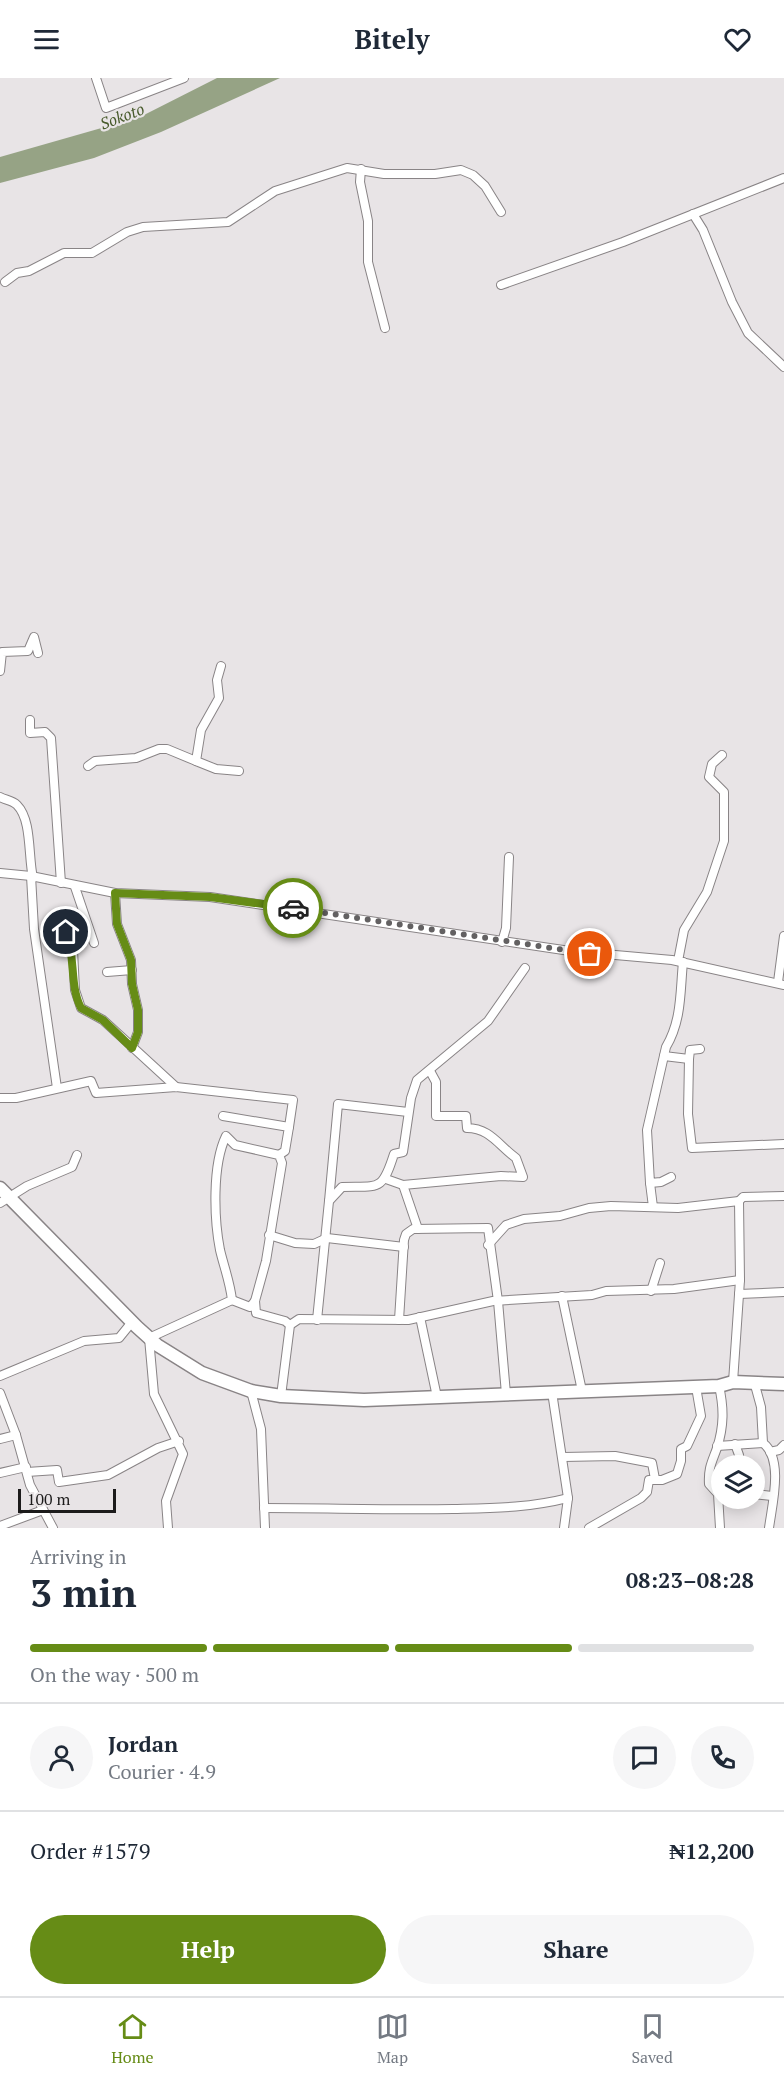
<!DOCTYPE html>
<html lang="en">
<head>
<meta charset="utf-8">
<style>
	:root { --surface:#fff; --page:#f6f6f7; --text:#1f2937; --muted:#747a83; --line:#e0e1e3; --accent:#668c16 }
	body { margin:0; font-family:"PT Serif",serif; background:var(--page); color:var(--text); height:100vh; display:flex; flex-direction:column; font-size:22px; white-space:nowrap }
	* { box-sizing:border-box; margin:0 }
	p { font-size:20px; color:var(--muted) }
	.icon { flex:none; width:33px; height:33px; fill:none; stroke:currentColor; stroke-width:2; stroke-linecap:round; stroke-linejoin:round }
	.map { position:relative; height:1450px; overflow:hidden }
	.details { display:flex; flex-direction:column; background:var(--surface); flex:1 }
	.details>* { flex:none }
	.buttons { position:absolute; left:711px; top:1377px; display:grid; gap:12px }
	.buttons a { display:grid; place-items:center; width:54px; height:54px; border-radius:50%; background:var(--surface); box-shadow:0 3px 15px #0003; font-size:30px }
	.scale { position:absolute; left:18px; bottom:15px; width:98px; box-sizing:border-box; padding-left:6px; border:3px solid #1c1b1b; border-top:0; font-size:16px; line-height:21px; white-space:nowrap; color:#1c1b1b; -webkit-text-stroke:4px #e8e4e6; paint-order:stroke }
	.pin { position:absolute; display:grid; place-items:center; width:51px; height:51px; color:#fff; margin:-26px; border:3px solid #fff; border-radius:50%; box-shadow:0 2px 6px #0007 }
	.courier { position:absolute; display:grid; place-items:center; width:60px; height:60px; margin:-30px; border:4px solid #668c16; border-radius:50%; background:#fff; color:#222; box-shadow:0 2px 8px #0007 }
	.head em { font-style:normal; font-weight:800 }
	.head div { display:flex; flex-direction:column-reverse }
	.head { display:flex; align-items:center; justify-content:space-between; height:102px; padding:0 30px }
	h1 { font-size:39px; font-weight:800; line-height:45px }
	.bar { display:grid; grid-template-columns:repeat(4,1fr); gap:9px 6px; align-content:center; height:72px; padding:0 30px }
	.bar i { height:8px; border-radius:4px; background:var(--line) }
	.bar .on { background:var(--accent) }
	.bar p { grid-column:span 4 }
	.line { display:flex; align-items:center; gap:15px; padding:0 30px; border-top:2px solid var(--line) }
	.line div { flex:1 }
	.round { display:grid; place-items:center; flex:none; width:63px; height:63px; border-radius:32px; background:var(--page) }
	.button { display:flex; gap:12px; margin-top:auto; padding:12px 30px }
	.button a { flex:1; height:69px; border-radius:36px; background:var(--accent); color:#fff; font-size:24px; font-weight:800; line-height:69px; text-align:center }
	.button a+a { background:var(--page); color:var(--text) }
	header { display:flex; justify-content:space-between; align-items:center; height:78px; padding:0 30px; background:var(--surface); font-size:27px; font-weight:800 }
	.menu { display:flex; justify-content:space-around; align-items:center; height:84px; border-top:2px solid var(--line); background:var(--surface); font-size:16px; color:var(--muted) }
	.menu a { display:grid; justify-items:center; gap:3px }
	.menu .on { color:var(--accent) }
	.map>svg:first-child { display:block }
	.water { fill:#96a385 }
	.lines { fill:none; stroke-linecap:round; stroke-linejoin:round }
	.minor-casing { stroke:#898486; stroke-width:10 }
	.highway-casing { stroke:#898486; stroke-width:15 }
	.minor { stroke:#fff; stroke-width:8 }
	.highway { stroke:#fff; stroke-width:12 }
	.done { stroke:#636162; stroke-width:6; stroke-dasharray:0 10.8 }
	.route { stroke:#668c16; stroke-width:8 }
	.labels { text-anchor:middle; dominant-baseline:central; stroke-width:4.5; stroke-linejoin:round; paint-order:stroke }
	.water-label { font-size:16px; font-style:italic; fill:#475a2b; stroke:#e8e4e6 }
</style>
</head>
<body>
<header><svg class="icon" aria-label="menu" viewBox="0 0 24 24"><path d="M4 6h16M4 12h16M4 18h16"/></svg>Bitely<svg class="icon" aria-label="heart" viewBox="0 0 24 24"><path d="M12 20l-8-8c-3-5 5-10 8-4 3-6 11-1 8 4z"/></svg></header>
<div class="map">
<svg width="784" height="1450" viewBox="0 0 784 1450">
	<rect width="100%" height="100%" fill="#e8e4e6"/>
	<!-- water -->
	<path class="water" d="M217 0H280L161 54 94 80 0 105V79L140 39Z"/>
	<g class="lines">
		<defs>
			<g id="minor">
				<path d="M96 0 106 30 184 0"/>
				<path d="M361 91 360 104 368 143V184L385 250"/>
				<path d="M693 136 703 152 732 224 748 255 784 289"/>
				<path d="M5 204 17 195 29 193 64 175H92L127 154 143 149 228 144 275 113 347 90 384 96H435L461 92 473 97 485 108 501 134"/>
				<path d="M501 207 623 164 784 100"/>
				<path d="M221 588 217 602 219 620 201 652 196 683 216 691 239 693"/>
				<path d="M0 593 2 574 28 573 34 559 38 575"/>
				<path d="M30 642V655L45 654 51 660 61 805"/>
				<path d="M88 688 95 683 136 680 159 671H167L196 683"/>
				<path d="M0 719C5 722 12 722 17 727 32 742 28 778 33 800"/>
				<path d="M0 795 31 798 115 815 210 819 570 873 672 882 784 907"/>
				<path d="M31 798 34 851 57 1010"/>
				<path d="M75 809 94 865"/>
				<path d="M115 815 117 846 131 882 132 906 138 932V954L132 970"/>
				<path d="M66 849 73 872 75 912 81 930 103 942 176 1009"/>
				<path d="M502 864 506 850 509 779"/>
				<path d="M678 883 684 852 707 814 724 763V714L709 699 712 686 722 677"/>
				<path d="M107 894 132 892"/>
				<path d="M778 904 784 858"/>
				<path d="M700 971 690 972 689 981 688 1036 692 1070 784 1066"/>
				<path d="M664 978 689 981"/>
				<path d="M0 1020H16L91 1003 96 1015 176 1009 293 1022 289 1049"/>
				<path d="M223 1038 289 1049 285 1073 279 1077"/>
				<path d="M671 1099 661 1104 650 1105 647 1052 666 969C682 942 680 914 683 884"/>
				<path d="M386 1101 403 1107 418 1151"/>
				<path d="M650 1105 653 1129"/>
				<path d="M403 1107 501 1098 523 1099 516 1080C499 1068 490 1050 467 1050L466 1038H436V1004L430 993"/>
				<path d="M329 1123 338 1026 408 1034"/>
				<path d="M0 1125 27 1108 72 1089 77 1077"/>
				<path d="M269 1157 295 1165 314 1166 327 1160 404 1169"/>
				<path d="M488 1167 506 1147 524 1141 560 1138 589 1130 611 1128 678 1130 739 1123"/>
				<path d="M651 1213 660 1185"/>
				<path d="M739 1216 784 1214"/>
				<path d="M562 1218 582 1313"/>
				<path d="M232 1222 250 1229 255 1223"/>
				<path d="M420 1239 437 1319"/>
				<path d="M317 1242 329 1123 342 1109C379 1108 382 1114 394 1076L403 1074 411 1020 417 1002 488 943 525 890"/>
				<path d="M399 1242 404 1162 406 1156 413 1151 488 1150 498 1223 506 1316"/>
				<path d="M0 1298 84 1263 119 1260 132 1244"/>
				<path d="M733 1304 740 1202 739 1123 743 1119 784 1118"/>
				<path d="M755 1307 761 1329 763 1365C784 1381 772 1427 769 1450"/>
				<path d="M719 1308C724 1330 724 1348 717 1370 712 1384 708 1390 709 1406L718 1416 720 1450"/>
				<path d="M251 1313 261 1351 265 1450"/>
				<path d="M552 1314 568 1420 564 1450"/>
				<path d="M0 1315 16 1357 30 1407 53 1450"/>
				<path d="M281 1318 290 1247 299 1241 408 1242 493 1223 592 1217 606 1213 674 1211 740 1202"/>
				<path d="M0 1361 16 1357"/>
				<path d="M735 1366 739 1377 740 1388"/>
				<path d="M717 1368 763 1365"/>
				<path d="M770 1374 779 1372 784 1367"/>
				<path d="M563 1379 615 1378 652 1385 655 1401"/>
				<path d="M27 1394 57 1392 59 1404 108 1397 158 1370 179 1363"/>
				<path d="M0 1395 26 1389"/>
				<path d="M754 1416 772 1418"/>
				<path d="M264 1430C327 1430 390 1432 453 1431 492 1430 529 1430 568 1420"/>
				<path d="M0 1448 43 1432"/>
				<path d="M168 1450 166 1423 183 1376 154 1316 149 1260 232 1222C230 1204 224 1189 220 1172 214 1141 212 1087 226 1058L235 1067 279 1077 282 1085 266 1183 255 1223 256 1235 285 1243 290 1247"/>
				<path d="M589 1450 641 1420 647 1414 649 1402H662L677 1396 681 1383V1371L687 1368 701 1338 696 1309"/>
			</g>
			<path id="highway" d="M0 1110 137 1249 157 1267 202 1295 251 1313 281 1318 364 1322 719 1308 733 1304 784 1306"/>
		</defs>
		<!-- minor casing -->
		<use href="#minor" class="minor-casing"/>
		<!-- highway casing -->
		<use href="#highway" class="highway-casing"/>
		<!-- minor -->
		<use href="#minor" class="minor"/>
		<!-- highway -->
		<use href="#highway" class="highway"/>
	</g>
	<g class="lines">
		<!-- done -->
		<path class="done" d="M293 830 590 876"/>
		<!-- route -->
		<path class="route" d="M66 854C76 879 69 907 81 930L103 942 132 970 138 954V932L132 906 131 882 117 846 115 815 210 819 293 830"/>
	</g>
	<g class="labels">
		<!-- water labels -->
		<g class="water-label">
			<text transform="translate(122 38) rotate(-21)">Sokoto</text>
		</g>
	</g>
</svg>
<div class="buttons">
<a><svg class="icon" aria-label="layers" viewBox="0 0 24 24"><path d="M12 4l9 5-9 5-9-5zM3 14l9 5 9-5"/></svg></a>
</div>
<div class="scale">100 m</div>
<div class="pin" style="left:590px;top:876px;background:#ea580c"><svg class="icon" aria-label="bag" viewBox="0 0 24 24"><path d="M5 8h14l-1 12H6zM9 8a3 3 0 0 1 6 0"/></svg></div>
<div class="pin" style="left:66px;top:854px;background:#1f2937"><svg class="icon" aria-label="home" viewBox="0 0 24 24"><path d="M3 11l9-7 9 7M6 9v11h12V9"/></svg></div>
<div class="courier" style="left:293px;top:830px"><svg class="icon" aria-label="car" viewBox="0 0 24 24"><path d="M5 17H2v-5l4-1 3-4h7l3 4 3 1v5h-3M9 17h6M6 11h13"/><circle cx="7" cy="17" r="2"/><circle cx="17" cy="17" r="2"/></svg></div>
</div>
<section class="details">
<div class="head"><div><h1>3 min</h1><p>Arriving in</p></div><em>08:23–08:28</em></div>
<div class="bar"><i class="on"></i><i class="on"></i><i class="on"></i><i></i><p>On the way · 500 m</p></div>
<div class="line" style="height:108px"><a class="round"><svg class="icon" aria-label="person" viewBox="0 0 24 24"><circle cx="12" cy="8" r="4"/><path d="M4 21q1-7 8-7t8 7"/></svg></a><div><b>Jordan</b><p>Courier · 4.9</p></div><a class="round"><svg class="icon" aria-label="chat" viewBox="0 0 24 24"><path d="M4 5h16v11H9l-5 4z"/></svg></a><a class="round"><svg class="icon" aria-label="phone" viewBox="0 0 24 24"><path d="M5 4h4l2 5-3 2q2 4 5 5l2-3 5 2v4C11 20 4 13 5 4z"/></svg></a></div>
<div class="line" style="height:78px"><div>Order #1579</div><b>₦12,200</b></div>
<div class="button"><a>Help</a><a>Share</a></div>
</section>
<nav class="menu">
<a class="on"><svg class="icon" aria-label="home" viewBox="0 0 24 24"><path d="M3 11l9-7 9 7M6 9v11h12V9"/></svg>Home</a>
<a><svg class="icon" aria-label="map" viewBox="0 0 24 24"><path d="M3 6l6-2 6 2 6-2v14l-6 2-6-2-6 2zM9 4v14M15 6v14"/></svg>Map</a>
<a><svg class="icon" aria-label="saved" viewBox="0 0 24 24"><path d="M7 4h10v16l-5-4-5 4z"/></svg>Saved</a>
</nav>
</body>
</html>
